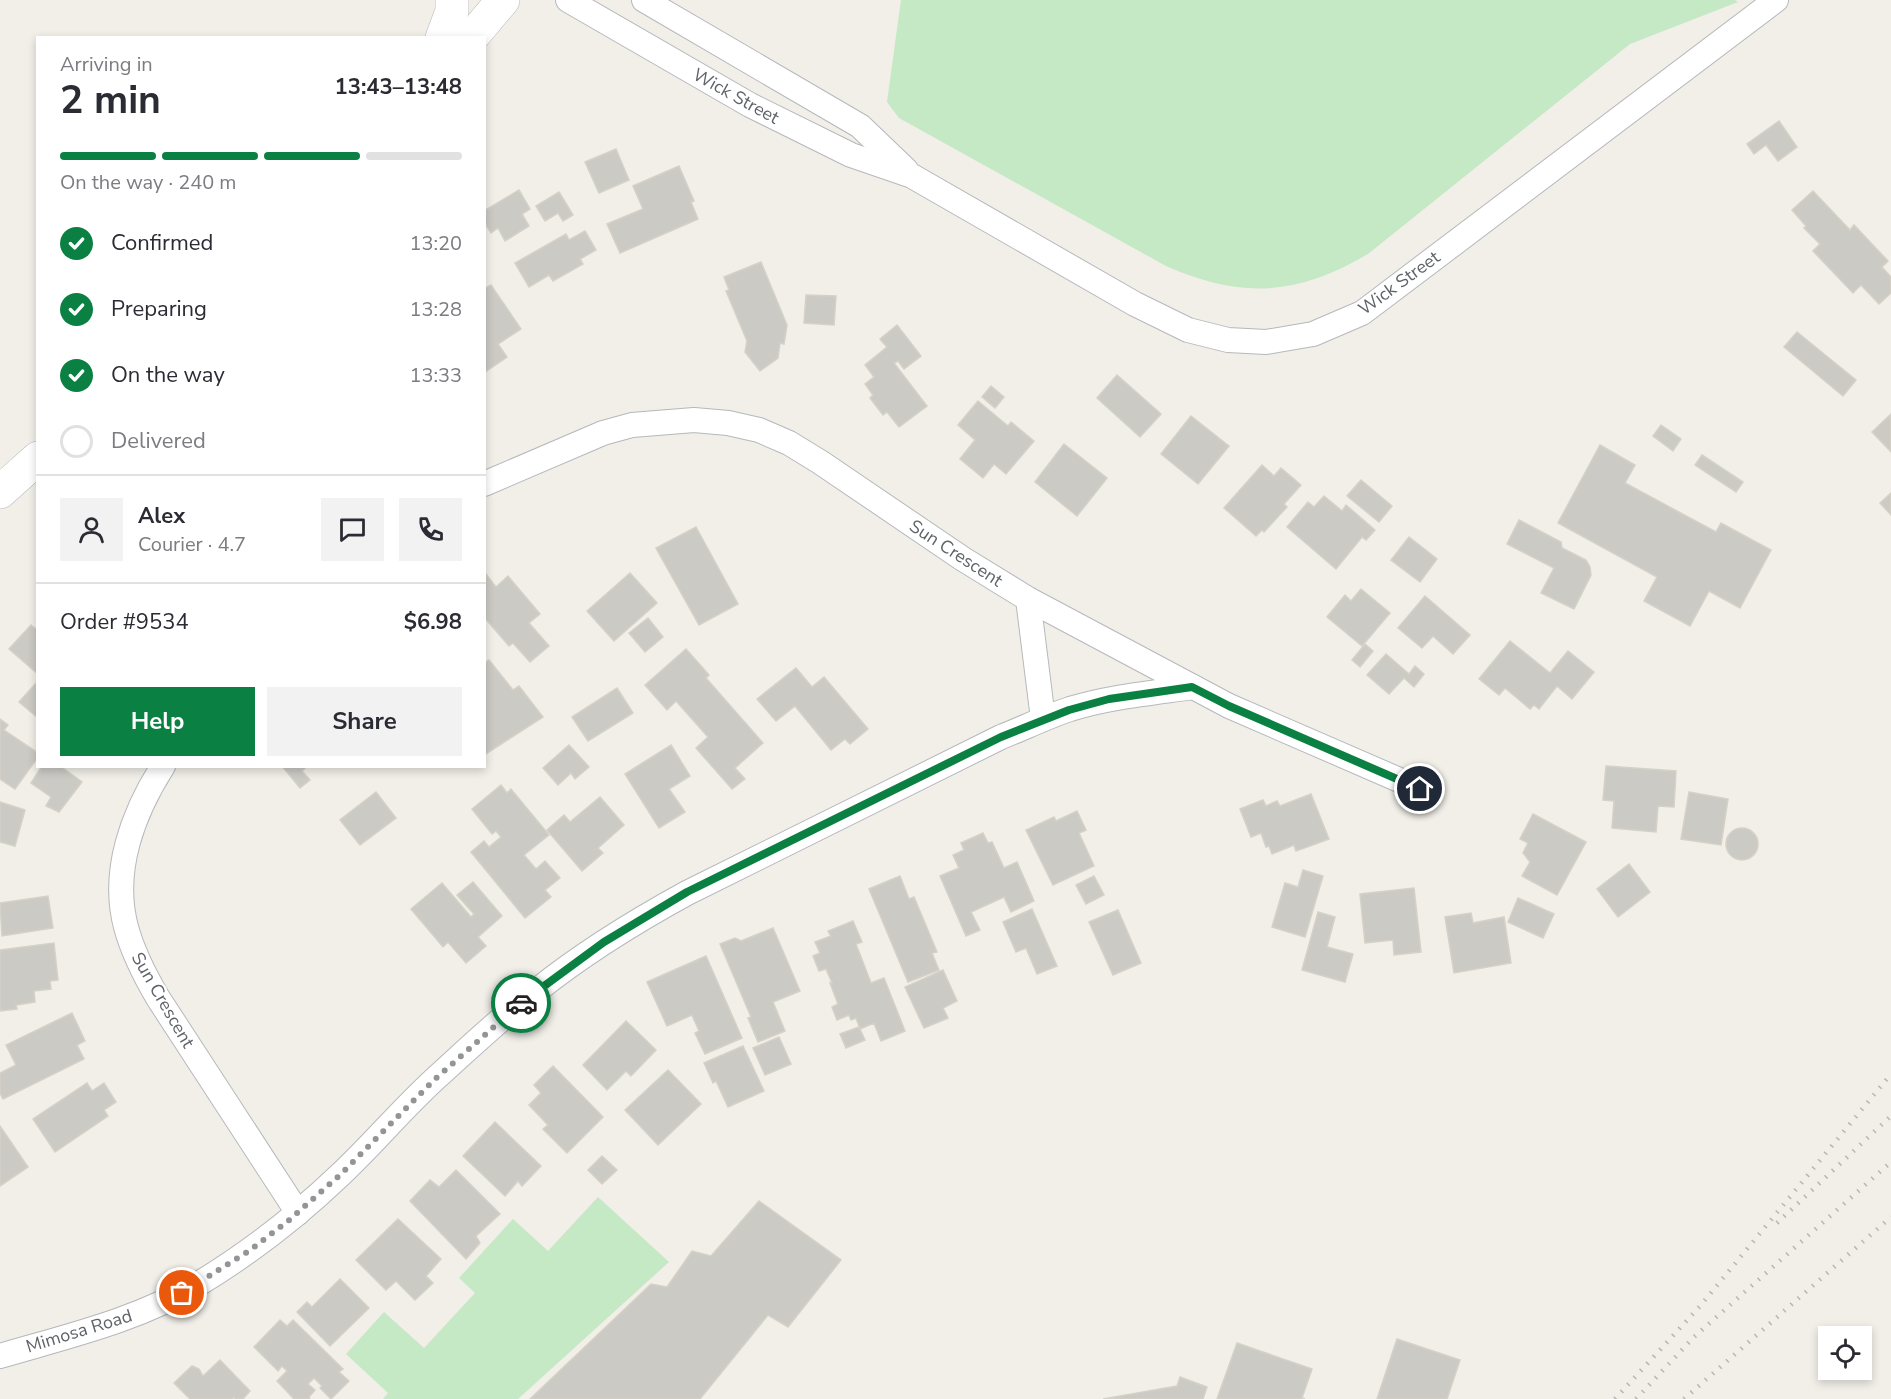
<!DOCTYPE html>
<html lang="en">
<head>
<meta charset="utf-8">
<style>
	:root { --surface:#fff; --page:#f2f2f3; --text:#2b2b33; --muted:#7c7c81; --line:#e1e1e2; --accent:#0b8043 }
	body { margin:0; font-family:"Nunito Sans",sans-serif; background:var(--page); color:var(--text); height:100vh; display:flex; flex-direction:column; font-size:22px; white-space:nowrap }
	* { box-sizing:border-box; margin:0 }
	p { font-size:20px; color:var(--muted) }
	.icon { flex:none; width:33px; height:33px; fill:none; stroke:currentColor; stroke-width:2; stroke-linecap:round; stroke-linejoin:round }
	.map { position:relative; flex:1; overflow:hidden }
	.panel { position:absolute; left:36px; top:36px; width:450px; height:732px; display:flex; flex-direction:column; background:var(--surface); border-radius:0px; box-shadow:0 3px 9px #0003 }
	.panel>* { flex:none }
	.buttons { position:absolute; left:1818px; top:1326px; display:grid; gap:12px }
	.buttons a { display:grid; place-items:center; width:54px; height:54px; border-radius:0px; background:var(--surface); box-shadow:0 3px 9px #0003; font-size:30px }
	.pin { position:absolute; display:grid; place-items:center; width:51px; height:51px; color:#fff; margin:-26px; border:3px solid #fff; border-radius:50%; box-shadow:0 2px 6px #0007 }
	.courier { position:absolute; display:grid; place-items:center; width:60px; height:60px; margin:-30px; border:4px solid #0b8043; border-radius:50%; background:#fff; color:#222; box-shadow:0 2px 8px #0007 }
	.summary em { font-style:normal; font-weight:700 }
	.summary div { display:flex; flex-direction:column-reverse }
	.summary { display:flex; align-items:center; justify-content:space-between; height:102px; padding:0 24px }
	h1 { font-size:39px; font-weight:700; line-height:45px }
	.bar { display:grid; grid-template-columns:repeat(4,1fr); gap:9px 6px; align-content:center; height:72px; padding:0 24px }
	.bar i { height:8px; border-radius:4px; background:var(--line) }
	.bar .on { background:var(--accent) }
	.bar p { grid-column:span 4 }
	.line { display:flex; align-items:center; gap:15px; padding:0 24px; border-top:2px solid var(--line) }
	.line div { flex:1 }
	.round { display:grid; place-items:center; flex:none; width:63px; height:63px; border-radius:0px; background:var(--page) }
	ol { padding:0 24px; list-style:none }
	li { display:flex; align-items:center; gap:18px; height:66px }
	li p { margin-inline-start:auto }
	li .icon { padding:6px; border-radius:50%; background:var(--accent); color:#fff; stroke-width:4 }
	li:last-child { color:var(--muted) }
	li i { width:33px; height:33px; border:3px solid var(--line); border-radius:50% }
	.action { display:flex; gap:12px; margin-top:auto; padding:12px 24px }
	.action a { flex:1; height:69px; border-radius:0px; background:var(--accent); color:#fff; font-size:24px; font-weight:700; line-height:69px; text-align:center }
	.action a+a { background:var(--page); color:var(--text) }
	.map>svg:first-child { display:block }
	.green { fill:#c5e8c5 }
	.building { fill:#cccac5; stroke:#d6d1c6; stroke-width:1.5 }
	.lines { fill:none; stroke-linecap:round; stroke-linejoin:round }
	.minor-casing { stroke:#b5b8bc; stroke-width:26 }
	.secondary-casing { stroke:#b6babf; stroke-width:34 }
	.minor { stroke:#fff; stroke-width:24 }
	.secondary { stroke:#fff; stroke-width:33 }
	.rail { stroke:#b6b7b8; stroke-width:4.5; stroke-dasharray:1.5 8; stroke-linecap:butt }
	.done { stroke:#929495; stroke-width:6; stroke-dasharray:0 10.8 }
	.route { stroke:#0b8043; stroke-width:8 }
	.labels { text-anchor:middle; dominant-baseline:central; stroke-width:5; stroke-linejoin:round; paint-order:stroke }
	.street-label { font-size:18px; fill:#5f6368; stroke:#fff }
</style>
</head>
<body>
<div class="map">
<svg width="1891" height="1399" viewBox="0 0 1891 1399">
	<rect width="100%" height="100%" fill="#f1efe8"/>
	<!-- green -->
	<g class="green">
		<path d="M901 0H1735L1738 2 1630 44 1368 254C1297 296 1241 299 1166 266L899 118 887 102Z"/>
		<path d="M598 1197 669 1262 518 1399H383L388 1393 346 1354 384 1312 424 1348 475 1293 459 1278 513 1219 548 1251Z"/>
	</g>
	<!-- building -->
	<g class="building">
		<path d="M1779 121 1797 147 1778 161 1766 145 1754 154 1747 144Z"/>
		<path d="M616 149 629 180 599 193 585 162Z"/>
		<path d="M679 166 694 201 691 202 698 219 620 253 607 224 643 209 633 186Z"/>
		<path d="M519 190 530 209 522 214 529 226 505 241 498 228 491 233 484 222V211Z"/>
		<path d="M1813 191 1850 230 1854 225 1888 261 1882 267 1891 277V293L1879 304 1861 285 1853 293 1813 251 1820 244 1804 228 1806 226 1792 210Z"/>
		<path d="M559 192 573 215 563 221 558 213 545 221 536 206Z"/>
		<path d="M585 231 596 250 580 259 583 264 553 281 549 275 529 287 515 263 566 234 569 240Z"/>
		<path d="M761 262 787 325 784 344 780 343 778 358 760 371 745 352 747 341 726 291 729 290 724 277Z"/>
		<path d="M491 285 521 329 498 344 507 357 485 372 484 289Z"/>
		<path d="M806 295 836 296 834 325 804 323Z"/>
		<path d="M897 325 921 356 904 369 898 361 894 363 927 406 899 427 887 412 883 415 870 398 873 395 865 384 874 377 865 365 887 347 880 339Z"/>
		<path d="M1797 332 1856 380 1843 396 1784 347Z"/>
		<path d="M1117 375 1161 414 1140 437 1097 398Z"/>
		<path d="M991 386 1004 397 995 408 982 397Z"/>
		<path d="M978 401 1008 426 1011 422 1034 441 1006 474 994 464 983 478 960 459 975 440 958 425Z"/>
		<path d="M1891 414V452L1872 432Z"/>
		<path d="M1191 416 1229 446 1198 484 1161 454Z"/>
		<path d="M1661 425 1681 439 1673 451 1653 436Z"/>
		<path d="M1064 444 1107 478 1077 516 1035 482Z"/>
		<path d="M1600 445 1635 465 1625 483 1716 532 1721 523 1771 550 1740 608 1709 591 1690 626 1644 601 1657 577 1558 523Z"/>
		<path d="M1702 455 1743 482 1736 492 1695 465Z"/>
		<path d="M1262 465 1274 476 1281 468 1301 485 1284 504 1287 507 1264 532 1262 530 1256 536 1224 508Z"/>
		<path d="M1361 480 1392 506 1379 522 1347 496Z"/>
		<path d="M1891 493V515L1880 503Z"/>
		<path d="M1324 496 1342 511 1346 505 1375 530 1366 540 1362 537 1336 569 1287 527 1308 502 1314 507Z"/>
		<path d="M1519 520 1561 542 1562 548 1586 560 1590 567 1591 575 1574 609 1541 593 1554 568 1507 544Z"/>
		<path d="M696 527 738 604 699 625 656 548Z"/>
		<path d="M1409 537 1437 559 1420 582 1391 560Z"/>
		<path d="M630 573 657 603 614 641 587 611Z"/>
		<path d="M486 574 496 587 508 576 540 614 529 623 549 646 530 662 513 643 509 646 484 617Z"/>
		<path d="M1361 589 1390 613 1362 646 1327 617 1345 595 1351 601Z"/>
		<path d="M1425 596 1470 635 1453 654 1433 636 1422 648 1398 628Z"/>
		<path d="M648 618 663 637 645 652 629 633Z"/>
		<path d="M31 625 38 631V674L9 649Z"/>
		<path d="M1510 641 1550 673 1568 651 1594 672 1572 699 1557 686 1539 709 1534 705 1530 709 1505 688 1499 695 1479 679Z"/>
		<path d="M1365 644 1373 651 1360 667 1352 660Z"/>
		<path d="M686 649 709 675 706 678 763 743 735 768 745 779 732 789 696 748 708 737 676 701 667 710 645 685Z"/>
		<path d="M1386 654 1409 674 1415 666 1424 674 1414 687 1404 678 1389 694 1367 675Z"/>
		<path d="M489 660 513 690 519 686 543 717 484 755V663Z"/>
		<path d="M796 668 812 687 824 677 868 729 850 744 845 739 831 750 795 706 776 721 757 699Z"/>
		<path d="M38 681V718L19 702Z"/>
		<path d="M617 688 633 713 588 741 572 717Z"/>
		<path d="M0 719 8 725 4 730 38 753V757L15 789 0 779Z"/>
		<path d="M569 745 589 767 575 779 571 773 558 785 543 768Z"/>
		<path d="M671 745 690 776 669 789 685 812 659 828 625 774Z"/>
		<path d="M42 766H60L82 782 59 812 46 806 51 797 31 783Z"/>
		<path d="M282 766H307L302 771 310 780 300 788Z"/>
		<path d="M1606 766 1676 771 1674 807 1658 806 1656 832 1612 828 1614 801 1603 800Z"/>
		<path d="M501 785 507 793 511 789 549 835 524 855 536 869 545 861 560 878 545 890 551 897 525 918 471 852 484 841 489 847 501 837 496 831 492 834 472 809Z"/>
		<path d="M376 792 396 818 360 845 340 820Z"/>
		<path d="M1689 792 1728 799 1721 845 1681 839Z"/>
		<path d="M1311 794 1329 839 1296 851 1294 845 1272 854 1269 846 1266 847 1261 833 1251 837 1240 809 1263 800 1266 806 1277 801 1280 806Z"/>
		<path d="M600 797 624 825 598 848 603 853 582 871 547 830 564 815 570 822Z"/>
		<path d="M0 802 25 810 15 846 0 842Z"/>
		<path d="M1077 811 1086 830 1079 833 1094 866 1053 885 1026 830 1054 817 1056 821Z"/>
		<path d="M1533 814 1586 842 1557 895 1522 876 1530 862 1523 853 1528 843 1520 839Z"/>
		<circle cx="1742" cy="844" r="16"/>
		<path d="M983 833 988 843 992 842 1004 868 1017 862 1034 901 1011 912 1004 897 971 912 980 930 966 936 940 876 959 868 953 855 964 850 961 843Z"/>
		<path d="M1629 864 1650 892 1618 917 1597 889Z"/>
		<path d="M1303 870 1323 876 1305 937 1272 927 1285 883 1298 887Z"/>
		<path d="M900 876 909 899 914 897 937 952 932 953 939 970 908 982 869 889Z"/>
		<path d="M1094 876 1104 895 1086 904 1076 885Z"/>
		<path d="M473 882 502 916 478 937 486 946 466 963 448 942 443 947 411 909 442 883 471 917 474 914 457 895Z"/>
		<path d="M1414 888 1421 952 1394 955 1393 940 1365 943 1360 894Z"/>
		<path d="M48 896 53 928 2 936 0 903Z"/>
		<path d="M1518 898 1554 914 1543 938 1508 922Z"/>
		<path d="M1032 909 1057 966 1037 974 1026 948 1016 952 1003 922Z"/>
		<path d="M1118 910 1141 963 1113 975 1089 922Z"/>
		<path d="M1318 912 1335 917 1327 947 1353 954 1345 982 1302 970Z"/>
		<path d="M1471 913 1473 923 1504 917 1511 963 1454 973 1445 917Z"/>
		<path d="M853 921 862 942 856 944 871 983 884 978 905 1031 881 1041 874 1023 860 1029 856 1018 851 1020 849 1015 837 1020 832 1007 838 1004 830 983H832L826 969 819 971 813 956 820 953 815 942 831 936 828 931Z"/>
		<path d="M773 928 800 991 773 1002 785 1031 758 1042 748 1018 751 1017 720 944 735 938 741 941Z"/>
		<path d="M54 943 58 980 50 981 51 989 34 991 35 1002 16 1005 17 1009 0 1011V950Z"/>
		<path d="M706 956 742 1038 705 1054 695 1033 699 1031 692 1015 667 1026 647 982Z"/>
		<path d="M943 970 957 1001 943 1008 948 1018 924 1028 905 987Z"/>
		<path d="M72 1013 85 1041 77 1045 84 1059 3 1099 0 1093V1073L16 1065 6 1045Z"/>
		<path d="M626 1021 656 1050 631 1076 626 1071 607 1090 583 1065Z"/>
		<path d="M859 1027 865 1040 846 1048 840 1034Z"/>
		<path d="M779 1037 791 1064 765 1075 753 1048Z"/>
		<path d="M743 1046 764 1091 728 1107 716 1081 713 1083 704 1063Z"/>
		<path d="M553 1066 603 1117 567 1153 543 1129 548 1125 529 1105 541 1093 534 1085Z"/>
		<path d="M668 1070 701 1104 658 1145 625 1110Z"/>
		<path d="M87 1083 92 1091 104 1083 116 1102 104 1110 108 1116 55 1152 33 1119Z"/>
		<path d="M495 1122 541 1166 522 1186 518 1181 505 1196 463 1156Z"/>
		<path d="M0 1126 28 1167 0 1186Z"/>
		<path d="M602 1156 617 1170 602 1184 588 1170Z"/>
		<path d="M456 1170 500 1214 476 1236 480 1243 466 1259 410 1201 430 1180 439 1187Z"/>
		<path d="M759 1201 841 1260 788 1327 768 1315 700 1399H530L651 1284 667 1287 692 1251 711 1256Z"/>
		<path d="M398 1219 441 1259 426 1276 433 1283 415 1300 396 1281 386 1290 356 1260Z"/>
		<path d="M340 1279 369 1308 330 1346 297 1312 307 1302 312 1307Z"/>
		<path d="M280 1320 287 1326 293 1320 343 1369 339 1372 349 1381 331 1399 320 1388 322 1386 314 1378 308 1384 315 1390 309 1397 310 1399H294L277 1381 287 1371 282 1366 278 1371 254 1347Z"/>
		<path d="M1397 1339 1460 1360 1447 1399H1377Z"/>
		<path d="M1237 1343 1312 1369 1302 1398 1305 1399H1217Z"/>
		<path d="M220 1360 250 1391 243 1399H235L234 1397 232 1399H190L174 1383 192 1366 199 1369 203 1376Z"/>
		<path d="M1180 1377 1207 1387 1203 1399H1103L1177 1386Z"/>
	</g>
	<g class="lines">
		<defs>
			<g id="minor">
				<path d="M568 0 750 105 851 155 912 176 1135 304 1188 330 1228 340 1266 342 1313 334 1362 313 1776 0"/>
				<path d="M644 0 860 126 906 170"/>
				<path d="M484 484 603 433 632 425 694 420 728 423 759 430 789 443 820 462 963 559 1028 599 1229 706 1420 789"/>
				<path d="M1028 599 1043 719"/>
				<path d="M163 766C133 813 111 871 126 927 133 953 145 976 158 998L298 1213"/>
				<path d="M0 1356C68 1336 138 1320 200 1283 251 1252 297 1216 340 1175 373 1144 402 1109 436 1078 468 1049 500 1018 535 992 582 954 634 922 687 893L1001 737C1024 728 1046 717 1070 709 1109 697 1151 693 1193 687"/>
			</g>
			<g id="secondary">
				<path d="M442 38 452 11V0"/>
				<path d="M471 38 503 0"/>
				<path d="M0 492 38 458"/>
			</g>
		</defs>
		<!-- minor casing -->
		<use href="#minor" class="minor-casing"/>
		<!-- secondary casing -->
		<use href="#secondary" class="secondary-casing"/>
		<!-- minor -->
		<use href="#minor" class="minor"/>
		<!-- secondary -->
		<use href="#secondary" class="secondary"/>
		<!-- rail -->
		<g class="rail">
			<path d="M1777 1223 1891 1116"/>
			<path d="M1615 1399 1701 1305 1891 1074"/>
			<path d="M1636 1399 1694 1337 1891 1162"/>
			<path d="M1684 1399 1891 1217"/>
		</g>
	</g>
	<g class="lines">
		<!-- done -->
		<path class="done" d="M182 1293 249 1251 288 1221 340 1175 434 1080 521 1003"/>
		<!-- route -->
		<path class="route" d="M521 1003 604 942 687 892 1001 737 1069 710 1109 699 1192 687 1229 706 1420 789"/>
	</g>
	<g class="labels">
		<!-- street labels -->
		<g class="street-label">
			<text transform="translate(736 96) rotate(29)">Wick Street</text>
			<text transform="translate(1399 283) rotate(-36)">Wick Street</text>
			<text transform="translate(956 553) rotate(33)">Sun Crescent</text>
			<text transform="translate(163 1000) rotate(60)">Sun Crescent</text>
			<text transform="translate(79 1331) rotate(-17)">Mimosa Road</text>
		</g>
	</g>
</svg>
<div class="buttons">
<a><svg class="icon" aria-label="locate" viewBox="0 0 24 24"><circle cx="12" cy="12" r="6"/><path d="M12 2v4M12 18v4M2 12h4M18 12h4"/></svg></a>
</div>
<div class="pin" style="left:182px;top:1293px;background:#ea580c"><svg class="icon" aria-label="bag" viewBox="0 0 24 24"><path d="M5 8h14l-1 12H6zM9 8a3 3 0 0 1 6 0"/></svg></div>
<div class="pin" style="left:1420px;top:789px;background:#1f2937"><svg class="icon" aria-label="home" viewBox="0 0 24 24"><path d="M3 11l9-7 9 7M6 9v11h12V9"/></svg></div>
<div class="courier" style="left:521px;top:1003px"><svg class="icon" aria-label="car" viewBox="0 0 24 24"><path d="M5 17H2v-5l4-1 3-4h7l3 4 3 1v5h-3M9 17h6M6 11h13"/><circle cx="7" cy="17" r="2"/><circle cx="17" cy="17" r="2"/></svg></div>
<section class="panel">
<div class="summary"><div><h1>2 min</h1><p>Arriving in</p></div><em>13:43–13:48</em></div>
<div class="bar"><i class="on"></i><i class="on"></i><i class="on"></i><i></i><p>On the way · 240 m</p></div>
<ol>
<li><svg class="icon" aria-label="check" viewBox="0 0 24 24"><path d="M5 12l5 5 9-10"/></svg>Confirmed<p>13:20</p></li>
<li><svg class="icon" aria-label="check" viewBox="0 0 24 24"><path d="M5 12l5 5 9-10"/></svg>Preparing<p>13:28</p></li>
<li><svg class="icon" aria-label="check" viewBox="0 0 24 24"><path d="M5 12l5 5 9-10"/></svg>On the way<p>13:33</p></li>
<li><i></i>Delivered</li>
</ol>
<div class="line" style="height:108px"><a class="round"><svg class="icon" aria-label="person" viewBox="0 0 24 24"><circle cx="12" cy="8" r="4"/><path d="M4 21q1-7 8-7t8 7"/></svg></a><div><b>Alex</b><p>Courier · 4.7</p></div><a class="round"><svg class="icon" aria-label="chat" viewBox="0 0 24 24"><path d="M4 5h16v11H9l-5 4z"/></svg></a><a class="round"><svg class="icon" aria-label="phone" viewBox="0 0 24 24"><path d="M5 4h4l2 5-3 2q2 4 5 5l2-3 5 2v4C11 20 4 13 5 4z"/></svg></a></div>
<div class="line" style="height:78px"><div>Order #9534</div><b>$6.98</b></div>
<div class="action"><a>Help</a><a>Share</a></div>
</section>
</div>
</body>
</html>
